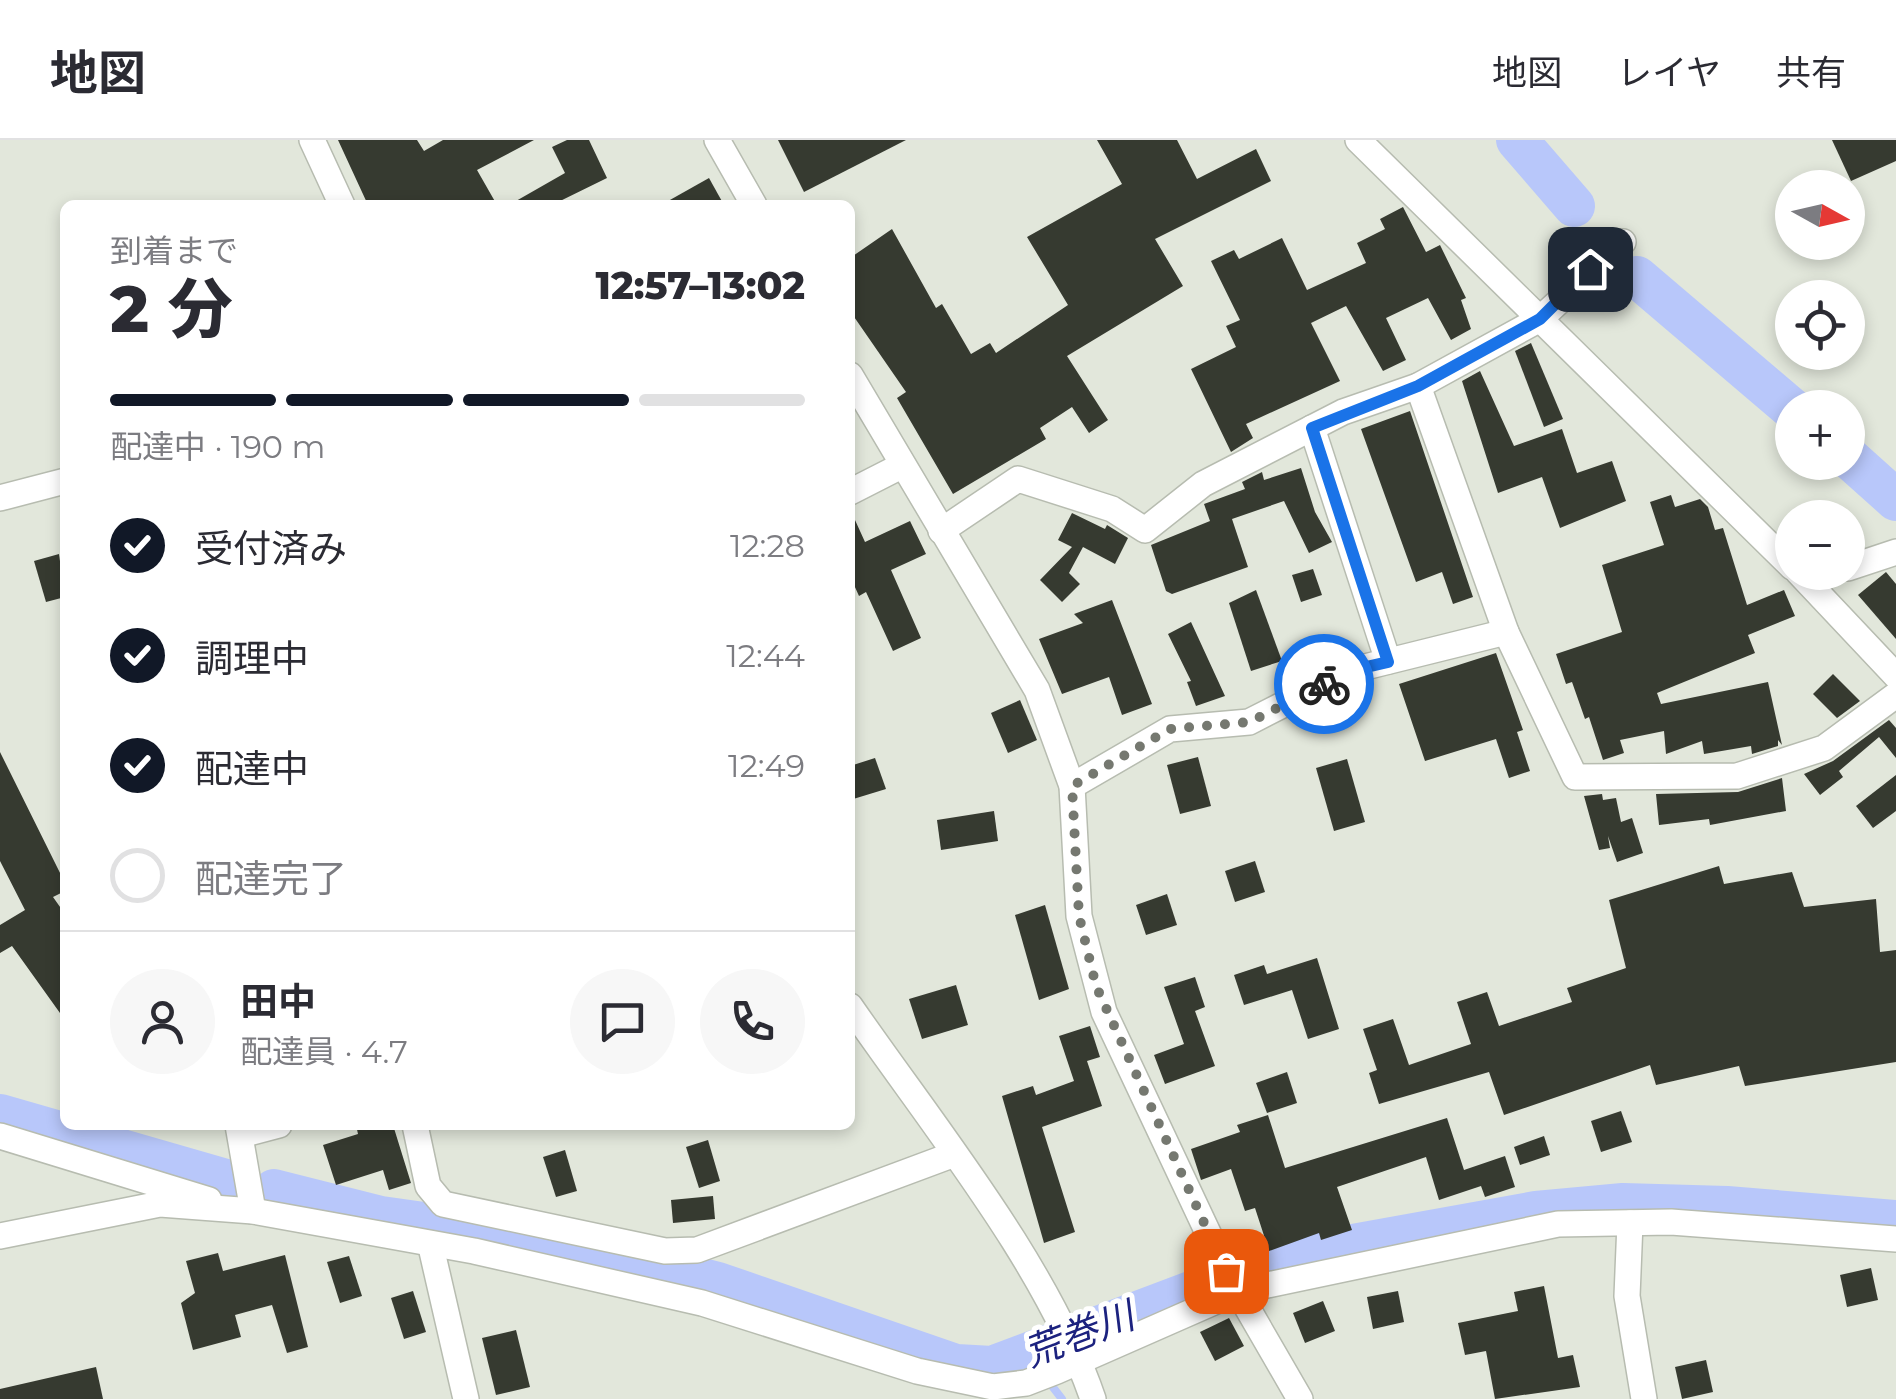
<!DOCTYPE html>
<html lang="ja">
<head>
<meta charset="utf-8">
<style>
	:root { --surface:#fff; --page:#f7f7f7; --text:#2b2b33; --muted:#7c7c81; --line:#e1e1e2; --accent:#111827 }
	body { margin:0; font-family:Montserrat,"Noto Sans JP",sans-serif; background:var(--page); color:var(--text); height:100vh; display:flex; flex-direction:column; font-size:38px; white-space:nowrap }
	* { box-sizing:border-box; margin:0 }
	p { font-size:32px; color:var(--muted) }
	.icon { flex:none; width:55px; height:55px; fill:none; stroke:currentColor; stroke-width:2; stroke-linecap:round; stroke-linejoin:round }
	.map { position:relative; flex:1; overflow:hidden }
	.side { position:absolute; left:60px; top:60px; width:795px; height:930px; display:flex; flex-direction:column; background:var(--surface); border-radius:15px; box-shadow:0 5px 15px #0003 }
	.side>* { flex:none }
	.needle { width:65px; rotate:98deg }
	.controls { position:absolute; left:1775px; top:30px; display:grid; gap:20px }
	.controls a { display:grid; place-items:center; width:90px; height:90px; border-radius:50%; background:var(--surface); box-shadow:0 5px 15px #0003; font-size:50px }
	.pin { position:absolute; display:grid; place-items:center; width:85px; height:85px; color:#fff; margin:-42px; border-radius:20px; box-shadow:0 5px 15px #0006 }
	.courier { position:absolute; display:grid; place-items:center; width:100px; height:100px; margin:-50px; border:8px solid #1a73e8; border-radius:50%; background:#fff; color:#222; box-shadow:0 2px 12px #0007 }
	.summary em { font-style:normal; font-weight:800 }
	.summary div { display:flex; flex-direction:column-reverse }
	.summary { display:flex; align-items:center; justify-content:space-between; height:170px; padding:0 50px }
	h1 { font-size:65px; font-weight:800; line-height:75px }
	.bar { display:grid; grid-template-columns:repeat(4,1fr); gap:15px 10px; align-content:center; height:120px; padding:0 50px }
	.bar i { height:12px; border-radius:8px; background:var(--line) }
	.bar .active { background:var(--accent) }
	.bar p { grid-column:span 4 }
	.line { display:flex; align-items:center; gap:25px; padding:0 50px; border-top:2px solid var(--line) }
	.line div { flex:1 }
	.round { display:grid; place-items:center; flex:none; width:105px; height:105px; border-radius:52px; background:var(--page) }
	ol { padding:0 50px; list-style:none }
	li { display:flex; align-items:center; gap:30px; height:110px }
	li p { margin-inline-start:auto }
	li .icon { padding:10px; border-radius:50%; background:var(--accent); color:#fff; stroke-width:4 }
	li:last-child { color:var(--muted) }
	li i { width:55px; height:55px; border:5px solid var(--line); border-radius:50% }
	header { display:flex; align-items:center; gap:60px; box-sizing:border-box; height:140px; padding:0 50px; background:var(--surface); border-bottom:2px solid var(--line) }
	header strong { font-size:48px }
	nav { display:flex; gap:55px; margin-inline-start:auto; font-size:35px }
	.map>svg:first-child { display:block }
	.lines { fill:none; stroke-linecap:round; stroke-linejoin:round }
	.stream { stroke:#b8c7fa; stroke-width:8 }
	.river { stroke:#b8c7fa; stroke-width:42 }
	.building { fill:#363a30 }
	.minor-casing { stroke:#b7bcb0; stroke-width:28 }
	.minor { stroke:#fff; stroke-width:25 }
	.done { stroke:#757870; stroke-width:10; stroke-dasharray:0 18 }
	.route { stroke:#1a73e8; stroke-width:12 }
	.labels { text-anchor:middle; dominant-baseline:central; stroke-width:10; stroke-linejoin:round; paint-order:stroke }
	.water-label { font-size:38px; font-style:italic; fill:#1c227f; stroke:#fff }
</style>
</head>
<body>
<header>
<strong>地図</strong>
<nav><a>地図</a><a>レイヤ</a><a>共有</a></nav>
</header>
<div class="map">
<svg width="1896" height="1259" viewBox="0 0 1896 1259">
	<rect width="100%" height="100%" fill="#e2e7db"/>
	<g class="lines">
		<!-- stream -->
		<path class="stream" d="M1028 1215 1062 1259"/>
		<!-- river -->
		<g class="river">
			<path d="M1517 0 1574 66"/>
			<path d="M1637 137 1792 269"/>
			<path d="M1848 317 1896 360"/>
			<path d="M0 975 236 1043"/>
			<path d="M274 1050 381 1077 564 1103 718 1143 956 1225 992 1227 1281 1118 1536 1072 1623 1064 1727 1067 1896 1081"/>
		</g>
	</g>
	<!-- building -->
	<g class="building">
		<path d="M338 0H417L424 11 443 0H534L477 30 497 65H368Z"/>
		<path d="M567 0H589L607 38 552 65H509L565 33 552 7Z"/>
		<path d="M778 0H906L804 52Z"/>
		<path d="M1097 0H1177L1197 39 1256 9 1271 41 1155 99 1183 146 1067 216 1108 280 1089 293 1072 267 1040 288 1046 299 953 354 897 258 906 252 850 171V118L892 89 936 168 942 164 971 214 990 203 996 213 1068 165 1027 97 1122 44Z"/>
		<path d="M1832 0H1896V21L1851 41Z"/>
		<path d="M709 38 724 65H661Z"/>
		<path d="M1403 67 1426 112 1440 105 1466 158 1461 160 1471 189 1451 200 1428 158 1386 178 1406 220 1383 231 1346 166 1311 183 1340 241 1246 284 1253 298 1231 312 1191 229 1236 207 1226 186 1240 180 1211 121 1234 110 1239 119 1282 98 1307 150 1366 123 1357 103 1385 89 1380 79Z"/>
		<path d="M1531 203 1563 279 1544 287 1515 211Z"/>
		<path d="M1480 231 1514 306 1562 289 1577 333 1612 321 1626 361 1560 388 1542 337 1498 353 1462 241Z"/>
		<path d="M1410 271 1473 457 1453 464 1442 432 1416 442 1361 289Z"/>
		<path d="M1301 328 1315 372 1332 402 1309 413 1284 361 1232 379 1248 427 1172 454 1166 451 1151 405 1210 381 1204 364 1245 349 1242 342 1262 332 1264 340Z"/>
		<path d="M1671 355 1675 367 1700 359 1708 367 1715 390 1723 388 1747 465 1784 450 1795 476 1748 495 1755 513 1657 553 1661 564 1768 542 1782 605 1778 600V606L1752 614 1751 606 1704 614 1702 601 1666 614 1664 591 1620 600 1624 613 1603 620 1589 577 1585 579 1572 542 1566 544 1556 514 1622 492 1602 425 1664 405 1650 362Z"/>
		<path d="M850 369 865 402 910 381 926 414 891 430 921 498 893 511 866 452 859 456 850 436Z"/>
		<path d="M1072 373 1105 389 1107 385 1128 398 1115 424 1083 407 1069 433 1080 444 1062 462 1040 440 1072 407 1058 400Z"/>
		<path d="M59 414 65 457 46 462 34 421Z"/>
		<path d="M1313 429 1322 455 1301 462 1292 435Z"/>
		<path d="M1886 432 1896 444V499L1858 455Z"/>
		<path d="M1256 450 1282 521 1251 531 1229 463Z"/>
		<path d="M1112 460 1152 564 1122 575 1109 537 1062 554 1039 499 1083 483 1074 474Z"/>
		<path d="M1191 482 1225 556 1196 566 1187 542 1191 541 1168 494Z"/>
		<path d="M1496 513 1523 590 1517 592 1530 631 1509 638 1496 599 1425 621 1399 544Z"/>
		<path d="M1833 534 1860 561 1837 578 1813 554Z"/>
		<path d="M1020 560 1037 600 1008 613 991 573Z"/>
		<path d="M1889 580 1896 588V618L1879 597 1839 631 1843 637 1820 655 1804 634 1833 621Z"/>
		<path d="M0 612 65 743V751L53 757 65 774V880L12 806 0 813V785L25 770 0 721Z"/>
		<path d="M1198 617 1211 666 1180 674 1167 625Z"/>
		<path d="M875 618 886 649 850 660V626Z"/>
		<path d="M1347 619 1365 682 1334 691 1316 628Z"/>
		<path d="M1896 635V671L1873 688 1856 666Z"/>
		<path d="M1782 638 1786 671 1710 685 1709 679 1659 685 1656 654 1738 652Z"/>
		<path d="M1602 654 1603 660 1616 658 1621 682 1632 678 1643 713 1617 722 1608 696 1610 708 1599 710 1584 656Z"/>
		<path d="M994 671 998 701 941 710 937 680Z"/>
		<path d="M1255 721 1265 752 1235 762 1225 731Z"/>
		<path d="M1719 726 1724 744 1792 732 1804 767 1876 759 1880 812 1896 810V922L1745 946 1739 926 1656 945 1650 925 1504 975 1489 932 1379 964 1369 933 1377 930 1363 889 1393 879 1409 925 1471 904 1457 862 1487 852 1499 886 1572 862 1567 848 1626 828 1609 760Z"/>
		<path d="M1167 754 1177 785 1146 795 1136 765Z"/>
		<path d="M1045 765 1069 849 1039 860 1015 775Z"/>
		<path d="M1317 818 1339 889 1308 899 1292 850 1244 865 1234 835 1264 825 1267 834Z"/>
		<path d="M1195 837 1205 867 1195 871 1215 926 1165 944 1154 915 1184 904 1164 847Z"/>
		<path d="M956 845 968 885 922 899 909 859Z"/>
		<path d="M1090 886 1100 917 1087 921 1102 966 1042 987 1075 1092 1044 1103 1002 956 1033 946 1036 955 1074 941 1059 896Z"/>
		<path d="M1287 932 1297 963 1267 973 1256 943Z"/>
		<path d="M1621 971 1632 1002 1601 1012 1591 981Z"/>
		<path d="M1268 975 1285 1028 1447 978 1464 1030 1505 1016 1515 1047 1485 1057 1481 1046 1439 1060 1426 1017 1337 1047 1352 1090 1321 1100 1319 1093 1269 1111 1255 1068 1245 1071 1231 1029 1201 1040 1191 1009 1240 992 1237 985Z"/>
		<path d="M356 985H393L411 1043 389 1050 383 1030 336 1045 323 1005 358 994Z"/>
		<path d="M1544 996 1550 1015 1520 1025 1514 1007Z"/>
		<path d="M708 1000 720 1041 699 1048 686 1007Z"/>
		<path d="M565 1010 577 1051 556 1057 543 1017Z"/>
		<path d="M713 1056 715 1079 673 1083 671 1060Z"/>
		<path d="M218 1113 223 1131 285 1115 308 1207 287 1213 272 1165 235 1175 241 1197 193 1210 181 1163 195 1153 186 1121Z"/>
		<path d="M349 1116 362 1156 340 1163 327 1122Z"/>
		<path d="M1871 1128 1878 1160 1847 1167 1840 1135Z"/>
		<path d="M1544 1146 1558 1218 1573 1215 1580 1247 1495 1259 1486 1211 1465 1215 1458 1183 1518 1171 1514 1152Z"/>
		<path d="M413 1151 426 1192 404 1199 391 1158Z"/>
		<path d="M1398 1151 1404 1182 1373 1189 1367 1157Z"/>
		<path d="M1323 1161 1335 1191 1305 1203 1293 1173Z"/>
		<path d="M1229 1178 1244 1206 1215 1221 1200 1192Z"/>
		<path d="M516 1190 530 1247 496 1255 482 1198Z"/>
		<path d="M1706 1220 1713 1252 1682 1259 1675 1227Z"/>
		<path d="M96 1227 103 1259H0V1249Z"/>
	</g>
	<g class="lines">
		<defs>
			<g id="minor">
				<path d="M312 0 342 65"/>
				<path d="M717 0 754 65"/>
				<path d="M1358 0 1792 427"/>
				<path d="M850 235 1037 550 1072 646 1079 776 1104 872 1226 1131 1300 1259"/>
				<path d="M1418 246 1506 492"/>
				<path d="M1312 288 1388 521"/>
				<path d="M850 352 901 326"/>
				<path d="M0 358 65 341"/>
				<path d="M941 391 1018 339 1112 369 1145 390 1203 344 1343 272 1418 246 1540 179 1623 102"/>
				<path d="M1848 428 1896 412"/>
				<path d="M1798 432 1896 536"/>
				<path d="M1072 646 1170 589 1249 582 1349 531 1506 492 1575 637 1737 636 1824 608 1896 555"/>
				<path d="M850 866C932 985 1047 1124 1093 1259"/>
				<path d="M238 985 253 1071"/>
				<path d="M415 985 428 1046 443 1064 665 1111 697 1110 952 1015"/>
				<path d="M241 995 279 985"/>
				<path d="M0 996 209 1060"/>
				<path d="M1630 1083 1627 1156 1644 1259"/>
				<path d="M0 1096 160 1064 253 1071 474 1111 702 1163 917 1231 993 1247 1026 1243 1057 1231 1239 1151 1558 1084 1671 1082 1896 1099"/>
				<path d="M431 1107 466 1259"/>
			</g>
		</defs>
		<!-- minor casing -->
		<use href="#minor" class="minor-casing"/>
		<!-- minor -->
		<use href="#minor" class="minor"/>
	</g>
	<g class="lines">
		<!-- done -->
		<path class="done" d="M1226 1131 1096 846 1079 776 1072 646 1170 589 1250 582 1324 544"/>
		<!-- route -->
		<path class="route" d="M1324 544 1349 531 1388 522 1312 288 1418 246 1540 179 1590 129"/>
	</g>
	<g class="labels">
		<!-- water labels -->
		<g class="water-label">
			<text transform="translate(1079 1194) rotate(-21)">荒巻川</text>
		</g>
	</g>
</svg>
<div class="controls">
<a><svg class="needle" viewBox="-14 -14 28 28"><path d="M0-13l5 13h-10z" fill="#e53935"/><path d="M0 13l5-13h-10z" fill="#7c7c81"/></svg></a>
<a><svg class="icon" aria-label="locate" viewBox="0 0 24 24"><circle cx="12" cy="12" r="6"/><path d="M12 2v4M12 18v4M2 12h4M18 12h4"/></svg></a>
<a>+</a>
<a>−</a>
</div>
<div class="pin" style="left:1226px;top:1131px;background:#ea580c"><svg class="icon" aria-label="bag" viewBox="0 0 24 24"><path d="M5 8h14l-1 12H6zM9 8a3 3 0 0 1 6 0"/></svg></div>
<div class="pin" style="left:1590px;top:129px;background:#1f2937"><svg class="icon" aria-label="home" viewBox="0 0 24 24"><path d="M3 11l9-7 9 7M6 9v11h12V9"/></svg></div>
<div class="courier" style="left:1324px;top:544px"><svg class="icon" aria-label="bike" viewBox="0 0 24 24"><circle cx="6" cy="16" r="4"/><circle cx="18" cy="16" r="4"/><path d="M6 16l4-8h5l3 8M10 8l3 8H6M13 5h3"/></svg></div>
<section class="side">
<div class="summary"><div><h1>2 分</h1><p>到着まで</p></div><em>12:57–13:02</em></div>
<div class="bar"><i class="active"></i><i class="active"></i><i class="active"></i><i></i><p>配達中 · 190 m</p></div>
<ol>
<li><svg class="icon" aria-label="check" viewBox="0 0 24 24"><path d="M5 12l5 5 9-10"/></svg>受付済み<p>12:28</p></li>
<li><svg class="icon" aria-label="check" viewBox="0 0 24 24"><path d="M5 12l5 5 9-10"/></svg>調理中<p>12:44</p></li>
<li><svg class="icon" aria-label="check" viewBox="0 0 24 24"><path d="M5 12l5 5 9-10"/></svg>配達中<p>12:49</p></li>
<li><i></i>配達完了</li>
</ol>
<div class="line" style="height:180px"><a class="round"><svg class="icon" aria-label="person" viewBox="0 0 24 24"><circle cx="12" cy="8" r="4"/><path d="M4 21q1-7 8-7t8 7"/></svg></a><div><b>田中</b><p>配達員 · 4.7</p></div><a class="round"><svg class="icon" aria-label="chat" viewBox="0 0 24 24"><path d="M4 5h16v11H9l-5 4z"/></svg></a><a class="round"><svg class="icon" aria-label="phone" viewBox="0 0 24 24"><path d="M5 4h4l2 5-3 2q2 4 5 5l2-3 5 2v4C11 20 4 13 5 4z"/></svg></a></div>
</section>
</div>
</body>
</html>
